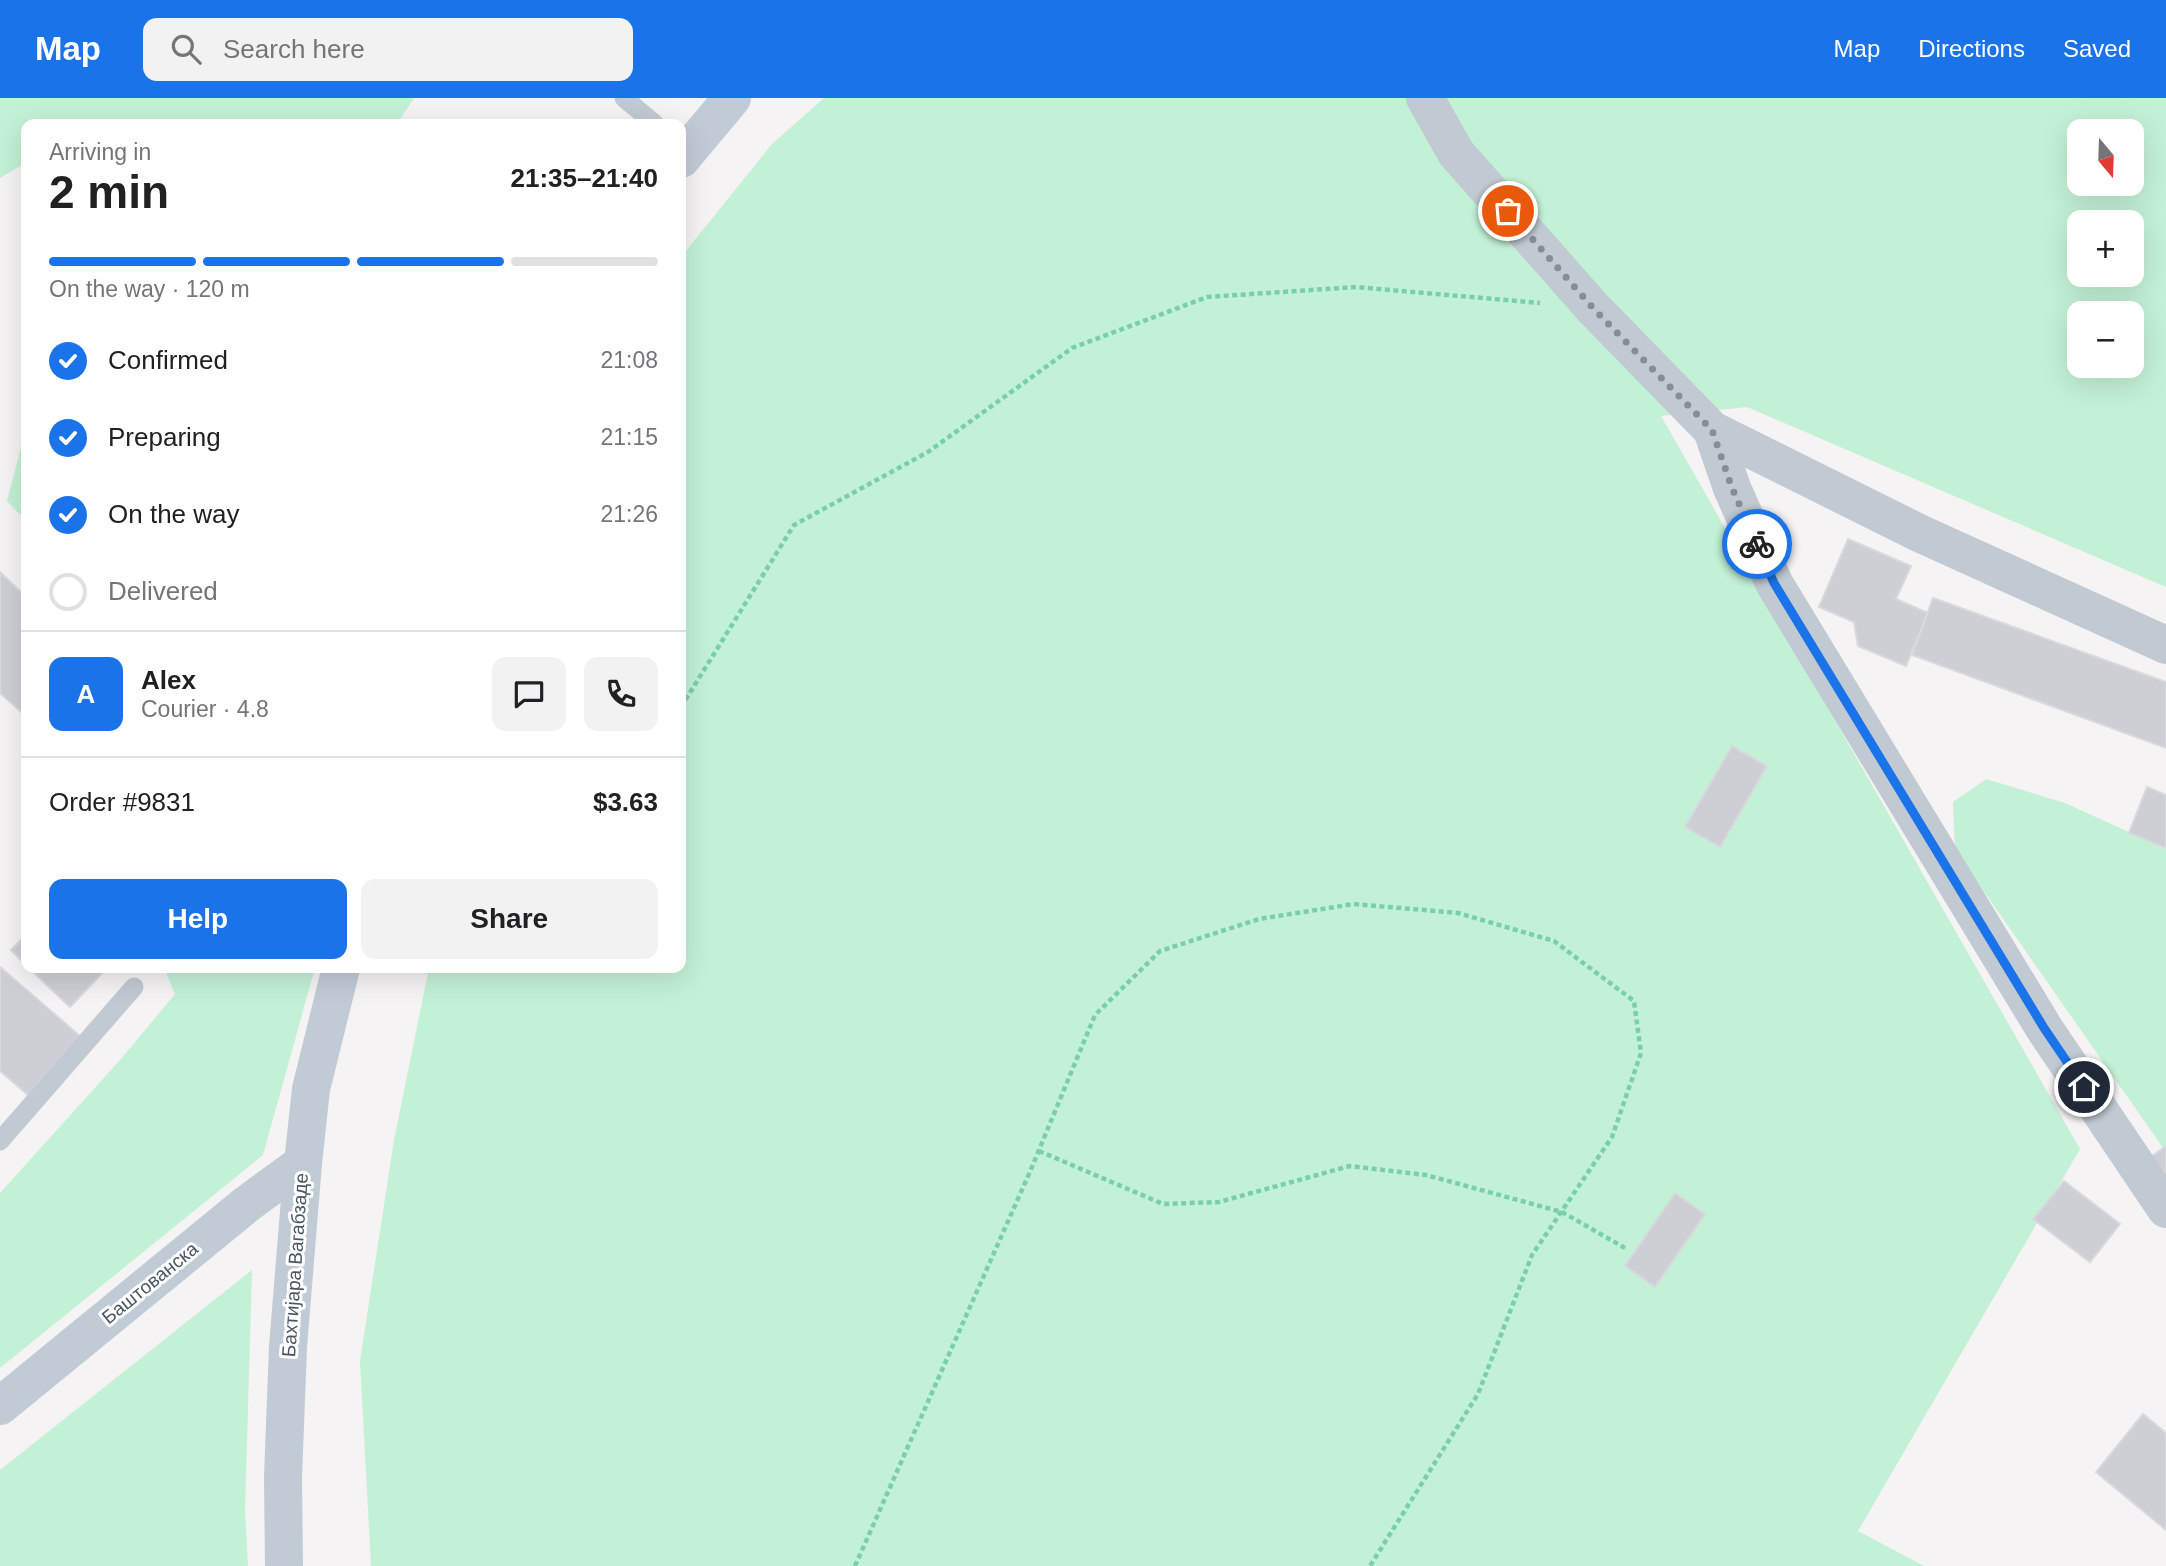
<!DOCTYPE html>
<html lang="en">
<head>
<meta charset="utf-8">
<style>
	:root { --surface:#fff; --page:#f2f2f2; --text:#202124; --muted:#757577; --line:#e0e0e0; --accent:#1a73e8 }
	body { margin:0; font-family:Helvetica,sans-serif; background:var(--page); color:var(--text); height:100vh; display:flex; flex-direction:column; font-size:26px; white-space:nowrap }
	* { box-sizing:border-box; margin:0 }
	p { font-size:23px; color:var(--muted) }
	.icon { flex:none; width:38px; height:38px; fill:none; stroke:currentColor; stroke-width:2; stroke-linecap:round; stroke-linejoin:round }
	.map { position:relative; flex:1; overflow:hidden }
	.panel { position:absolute; left:21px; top:21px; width:665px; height:854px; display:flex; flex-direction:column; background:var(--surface); border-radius:14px; box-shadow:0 7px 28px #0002 }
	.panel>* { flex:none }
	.needle { width:46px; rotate:161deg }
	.tools { position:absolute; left:2067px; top:21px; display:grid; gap:14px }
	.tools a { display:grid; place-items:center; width:77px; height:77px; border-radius:14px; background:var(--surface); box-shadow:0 7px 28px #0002; font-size:35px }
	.pin { position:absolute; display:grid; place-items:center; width:60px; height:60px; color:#fff; margin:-30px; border:4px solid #fff; border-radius:50%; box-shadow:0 2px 7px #0007 }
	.courier { position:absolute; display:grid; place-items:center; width:70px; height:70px; margin:-35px; border:5px solid #1a73e8; border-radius:50%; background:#fff; color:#222; box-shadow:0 2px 9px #0007 }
	.headline em { font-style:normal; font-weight:800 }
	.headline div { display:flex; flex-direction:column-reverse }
	.headline { display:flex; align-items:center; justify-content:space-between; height:119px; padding:0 28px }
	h1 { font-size:46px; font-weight:800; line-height:52px }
	.bar { display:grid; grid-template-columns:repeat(4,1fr); gap:10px 7px; align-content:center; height:84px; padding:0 28px }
	.bar i { height:9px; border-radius:5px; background:var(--line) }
	.bar .on { background:var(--accent) }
	.bar p { grid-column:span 4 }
	.line { display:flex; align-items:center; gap:18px; padding:0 28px; border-top:2px solid var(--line) }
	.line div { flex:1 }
	.round { display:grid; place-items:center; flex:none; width:74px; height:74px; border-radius:14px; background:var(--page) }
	ol { padding:0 28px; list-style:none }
	li { display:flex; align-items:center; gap:21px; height:77px }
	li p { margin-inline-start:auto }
	li .icon { padding:7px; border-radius:50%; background:var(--accent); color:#fff; stroke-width:4 }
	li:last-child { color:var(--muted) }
	li i { width:38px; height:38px; border:4px solid var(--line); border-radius:50% }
	.cta { display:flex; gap:14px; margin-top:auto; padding:14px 28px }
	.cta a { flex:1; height:80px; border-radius:14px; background:var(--accent); color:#fff; font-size:28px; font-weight:800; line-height:80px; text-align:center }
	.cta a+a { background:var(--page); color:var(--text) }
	header { display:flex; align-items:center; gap:42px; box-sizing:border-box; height:98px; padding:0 35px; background:var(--accent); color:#fff }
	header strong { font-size:33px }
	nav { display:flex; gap:38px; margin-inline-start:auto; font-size:24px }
	.search { width:490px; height:63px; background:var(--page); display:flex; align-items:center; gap:18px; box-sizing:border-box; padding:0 24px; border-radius:14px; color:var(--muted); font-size:26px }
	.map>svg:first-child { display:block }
	.green { fill:#c3f1d5; fill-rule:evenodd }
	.building { fill:#cdcfd5; stroke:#d7d9de; stroke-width:2 }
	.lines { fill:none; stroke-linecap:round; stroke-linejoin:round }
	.path { stroke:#7ad0a6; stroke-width:4.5; stroke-dasharray:5 3.5; stroke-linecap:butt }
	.lane { stroke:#c1cad2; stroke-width:19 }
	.street { stroke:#c1cad2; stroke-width:38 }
	.secondary { stroke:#c1cbd6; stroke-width:38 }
	.done { stroke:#868d94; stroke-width:7; stroke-dasharray:0 12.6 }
	.route { stroke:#1a73e8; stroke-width:9 }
	.labels { text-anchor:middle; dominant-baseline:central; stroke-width:6; stroke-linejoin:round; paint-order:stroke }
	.street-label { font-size:19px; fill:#4a5661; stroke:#fff }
</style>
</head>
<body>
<header>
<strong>Map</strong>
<div class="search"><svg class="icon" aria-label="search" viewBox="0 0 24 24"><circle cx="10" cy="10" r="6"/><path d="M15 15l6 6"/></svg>Search here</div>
<nav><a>Map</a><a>Directions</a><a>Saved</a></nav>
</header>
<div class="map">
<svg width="2166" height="1468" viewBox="0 0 2166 1468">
	<rect width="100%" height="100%" fill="#f5f3f3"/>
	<!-- green -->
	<g class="green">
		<path d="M0 0H414L397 26H26V68L22 67 0 80Z"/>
		<path d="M824 0H2166V489L1747 309 1661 318 2080 1051 1858 1433 1924 1468H371L360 1263 394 1042 429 870H681V159L772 46ZM2079 33H2132V86H2079ZM2079 124H2132V177H2079ZM2079 215H2132V268H2079Z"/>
		<path d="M26 330V423L7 403Z"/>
		<path d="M1986 681 2065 705 2166 751V1054L1955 752 1953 704Z"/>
		<path d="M164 870H315L263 1057 0 1270V1095L121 961 175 896Z"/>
		<path d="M252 1172 245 1413 248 1468H0V1372Z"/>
	</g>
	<!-- building -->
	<g class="building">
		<path d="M1848 441 1911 468 1896 501 1928 515 1906 568 1858 548 1854 524 1819 509Z"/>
		<path d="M0 474 26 499V618L0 595Z"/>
		<path d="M1933 500 2166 584V650L1912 557Z"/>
		<path d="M1732 648 1767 668 1720 749 1685 729Z"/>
		<path d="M2147 689 2166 697V750L2129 735Z"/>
		<path d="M26 837V867L11 852Z"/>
		<path d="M0 869 80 938 28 997 0 973Z"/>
		<path d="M29 870H104L106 871 70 909Z"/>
		<path d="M2166 1048V1085L2148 1061Z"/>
		<path d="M2064 1083 2120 1126 2090 1164 2033 1121Z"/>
		<path d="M1675 1095 1705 1116 1655 1189 1625 1168Z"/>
		<path d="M2143 1316 2166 1335V1432L2096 1374Z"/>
	</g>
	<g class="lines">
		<!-- path -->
		<g class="path">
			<path d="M681 609 794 427 928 354 1072 250 1207 199 1356 189 1540 205"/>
			<path d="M1039 1053 1163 1106 1219 1104 1350 1068 1426 1077 1562 1114 1625 1150"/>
			<path d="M855 1468 1029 1076 1095 917 1160 853 1259 821 1354 806 1458 815 1554 843 1634 903 1641 955 1612 1039 1532 1157 1478 1296 1370 1468"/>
		</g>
		<!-- lane -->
		<g class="lane">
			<path d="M624 0 655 26"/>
			<path d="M0 1043 134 889"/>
		</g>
		<!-- street -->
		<g class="street">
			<path d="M1425 0 1456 55 1593 210 1712 332 1919 435 2166 547"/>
			<path d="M1712 332 1732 390 1774 485 2044 930 2166 1111"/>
		</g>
		<!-- secondary -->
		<g class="secondary">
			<path d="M681 61 732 0"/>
			<path d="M0 1308 247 1106 303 1065"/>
			<path d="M284 1468 283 1379 288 1249 303 1065 311 991 341 870"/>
		</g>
	</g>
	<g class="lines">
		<!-- done -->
		<path class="done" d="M1508 113 1593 210 1712 332 1732 390 1757 446"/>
		<!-- route -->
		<path class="route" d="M1757 446 1774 485 2044 930 2084 989"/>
	</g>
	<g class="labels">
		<!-- street labels -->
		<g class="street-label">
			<text transform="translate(295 1167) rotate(-86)">Бахтијара Вагабзаде</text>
			<text transform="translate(150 1185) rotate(-39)">Баштованска</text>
		</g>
	</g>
</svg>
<div class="tools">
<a><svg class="needle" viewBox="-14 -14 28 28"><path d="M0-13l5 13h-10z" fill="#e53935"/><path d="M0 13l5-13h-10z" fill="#757577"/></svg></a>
<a>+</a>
<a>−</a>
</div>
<div class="pin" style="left:1508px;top:113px;background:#ea580c"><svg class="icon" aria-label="bag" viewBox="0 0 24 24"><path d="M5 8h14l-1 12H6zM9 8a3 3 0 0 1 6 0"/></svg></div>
<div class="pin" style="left:2084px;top:989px;background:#1f2937"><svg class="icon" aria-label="home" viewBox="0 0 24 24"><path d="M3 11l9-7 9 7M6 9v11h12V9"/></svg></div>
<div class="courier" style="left:1757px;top:446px"><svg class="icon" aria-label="bike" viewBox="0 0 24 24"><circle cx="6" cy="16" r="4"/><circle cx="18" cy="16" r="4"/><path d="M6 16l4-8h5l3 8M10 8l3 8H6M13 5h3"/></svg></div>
<section class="panel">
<div class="headline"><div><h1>2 min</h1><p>Arriving in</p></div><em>21:35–21:40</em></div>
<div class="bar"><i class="on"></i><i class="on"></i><i class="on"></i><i></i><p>On the way · 120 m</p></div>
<ol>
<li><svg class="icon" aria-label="check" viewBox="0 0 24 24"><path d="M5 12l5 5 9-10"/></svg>Confirmed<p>21:08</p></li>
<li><svg class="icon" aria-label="check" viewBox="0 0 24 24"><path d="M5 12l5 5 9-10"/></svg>Preparing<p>21:15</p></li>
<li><svg class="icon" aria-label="check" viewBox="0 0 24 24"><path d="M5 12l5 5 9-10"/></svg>On the way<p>21:26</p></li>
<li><i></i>Delivered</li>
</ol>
<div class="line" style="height:126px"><b class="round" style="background:var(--accent);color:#fff">A</b><div><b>Alex</b><p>Courier · 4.8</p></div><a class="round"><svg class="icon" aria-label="chat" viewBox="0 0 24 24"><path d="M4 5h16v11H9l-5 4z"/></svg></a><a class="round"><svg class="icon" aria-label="phone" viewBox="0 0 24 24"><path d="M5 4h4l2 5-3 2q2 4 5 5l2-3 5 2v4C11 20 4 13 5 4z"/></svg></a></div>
<div class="line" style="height:91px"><div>Order #9831</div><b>$3.63</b></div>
<div class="cta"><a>Help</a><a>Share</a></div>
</section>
</div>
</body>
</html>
